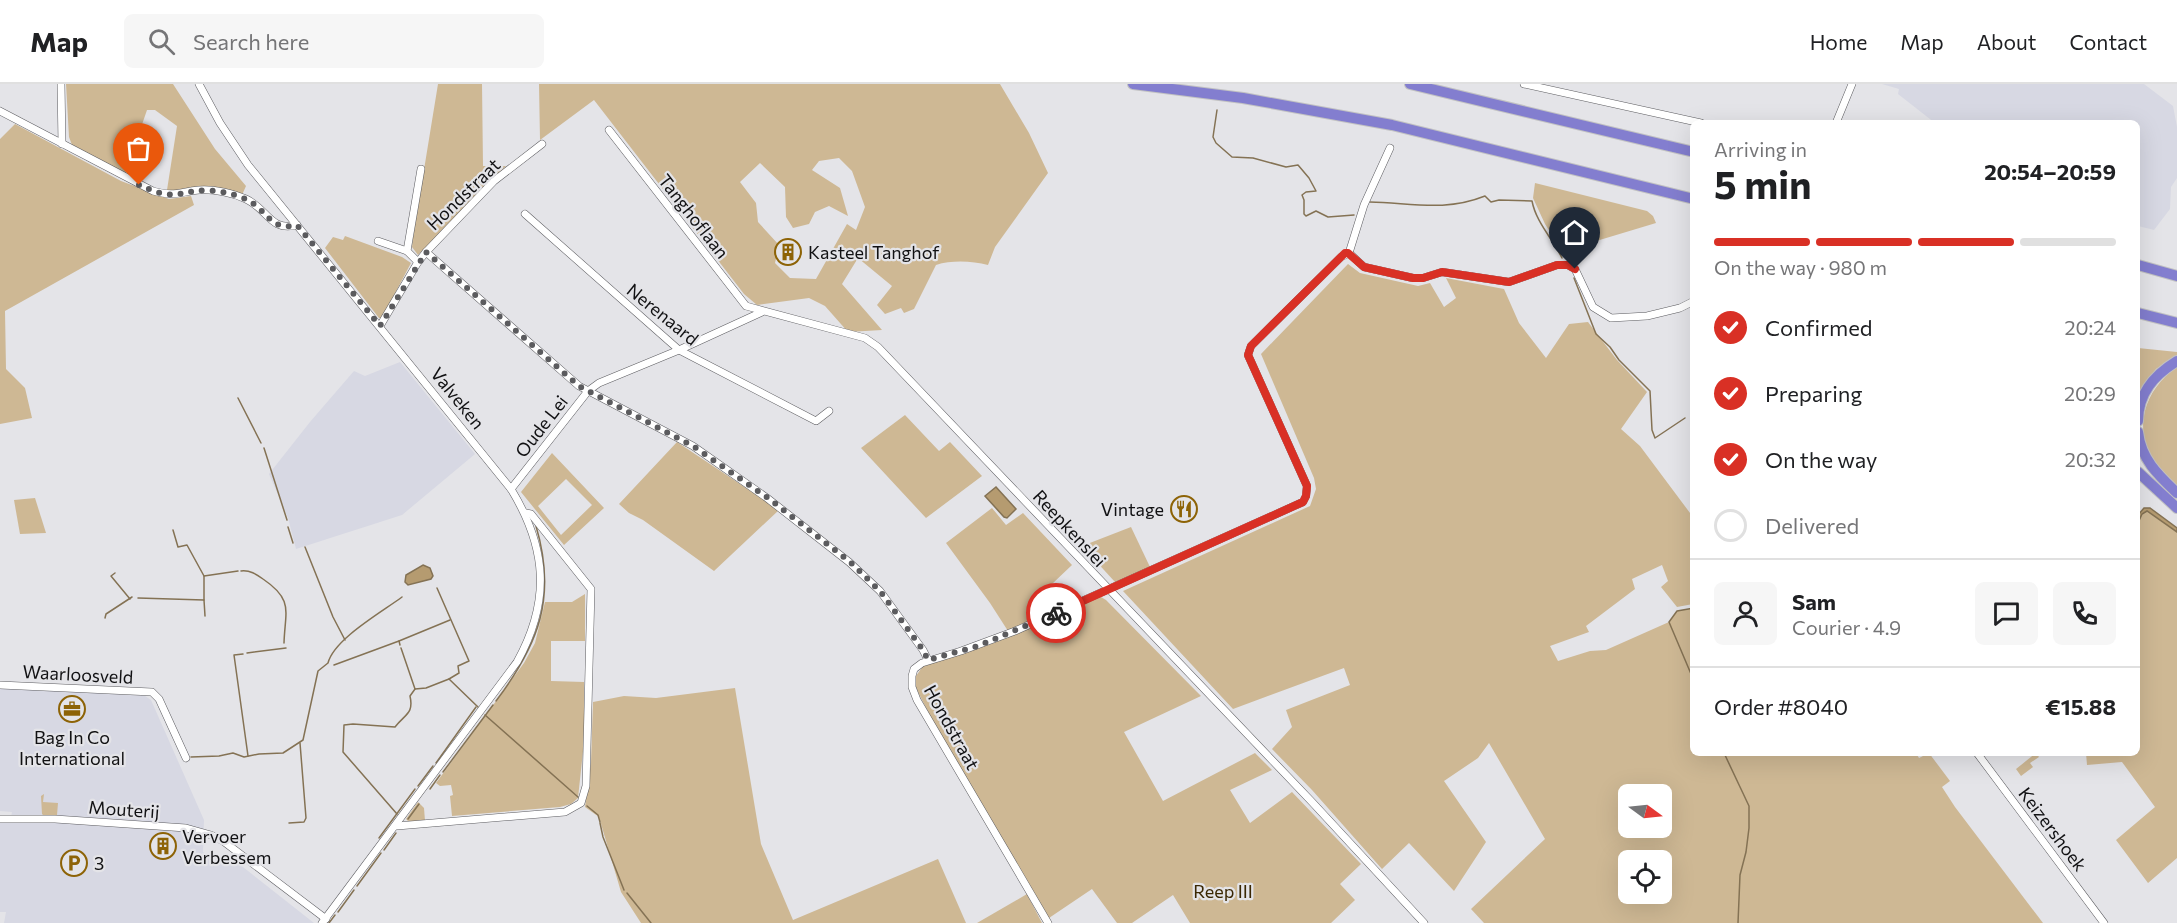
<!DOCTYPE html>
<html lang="en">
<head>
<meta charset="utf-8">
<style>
	:root { --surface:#fff; --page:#f6f6f6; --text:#202124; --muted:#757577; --line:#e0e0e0; --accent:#d93025 }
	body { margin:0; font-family:Commissioner,sans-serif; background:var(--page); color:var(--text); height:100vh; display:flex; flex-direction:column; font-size:22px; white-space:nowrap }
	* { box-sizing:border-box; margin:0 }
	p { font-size:20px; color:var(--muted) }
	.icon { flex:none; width:33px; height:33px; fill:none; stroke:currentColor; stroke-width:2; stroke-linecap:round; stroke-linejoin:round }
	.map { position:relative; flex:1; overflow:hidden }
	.panel { position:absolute; left:1690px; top:36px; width:450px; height:636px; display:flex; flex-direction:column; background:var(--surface); border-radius:9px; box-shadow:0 6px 24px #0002 }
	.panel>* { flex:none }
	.needle { width:39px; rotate:105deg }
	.tools { position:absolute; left:1618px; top:700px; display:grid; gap:12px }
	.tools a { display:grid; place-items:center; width:54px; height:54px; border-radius:9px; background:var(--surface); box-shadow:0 6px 24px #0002; font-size:30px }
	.pin { position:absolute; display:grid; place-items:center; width:51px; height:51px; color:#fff; margin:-62px -26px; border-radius:50% 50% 50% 0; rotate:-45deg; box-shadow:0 0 6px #0007 }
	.pin .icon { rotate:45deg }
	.courier { position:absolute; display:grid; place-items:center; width:60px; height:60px; margin:-30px; border:4px solid #d93025; border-radius:50%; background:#fff; color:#222; box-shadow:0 2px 8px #0007 }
	.head em { font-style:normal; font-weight:700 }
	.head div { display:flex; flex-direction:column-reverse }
	.head { display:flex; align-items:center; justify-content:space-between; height:102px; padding:0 24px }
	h1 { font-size:39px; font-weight:700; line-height:45px }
	.bar { display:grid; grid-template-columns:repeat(4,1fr); gap:9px 6px; align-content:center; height:72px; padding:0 24px }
	.bar i { height:8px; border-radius:4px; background:var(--line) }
	.bar .on { background:var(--accent) }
	.bar p { grid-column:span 4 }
	.line { display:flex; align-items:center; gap:15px; padding:0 24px; border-top:2px solid var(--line) }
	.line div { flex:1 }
	.round { display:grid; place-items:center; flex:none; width:63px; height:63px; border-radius:9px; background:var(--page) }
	ol { padding:0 24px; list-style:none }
	li { display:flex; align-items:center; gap:18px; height:66px }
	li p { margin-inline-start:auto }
	li .icon { padding:6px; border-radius:50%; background:var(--accent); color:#fff; stroke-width:4 }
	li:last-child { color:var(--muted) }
	li i { width:33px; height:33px; border:3px solid var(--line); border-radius:50% }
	header { display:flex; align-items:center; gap:36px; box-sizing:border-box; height:84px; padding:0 30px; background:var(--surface); border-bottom:2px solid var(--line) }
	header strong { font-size:28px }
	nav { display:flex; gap:33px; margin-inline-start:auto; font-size:21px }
	.search { width:420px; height:54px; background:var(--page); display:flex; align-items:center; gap:15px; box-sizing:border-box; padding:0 21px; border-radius:9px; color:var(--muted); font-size:22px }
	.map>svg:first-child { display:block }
	.built { fill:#d7d8e3 }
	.green { fill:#ceb894; fill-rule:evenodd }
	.water { fill:#b59b70; stroke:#847254; stroke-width:1.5 }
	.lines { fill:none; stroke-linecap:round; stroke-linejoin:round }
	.stream { stroke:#847254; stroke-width:1.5 }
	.minor-casing { stroke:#5c5c60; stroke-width:8 }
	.highway-casing { stroke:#c1c1c2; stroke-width:12 }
	.minor { stroke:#fff; stroke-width:7 }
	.highway { stroke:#837ecf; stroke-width:10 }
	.done { stroke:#5b5b5e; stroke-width:6; stroke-dasharray:0 10.8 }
	.route { stroke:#d93025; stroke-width:8 }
	.labels { text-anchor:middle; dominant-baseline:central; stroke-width:4.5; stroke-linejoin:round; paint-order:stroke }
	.street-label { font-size:18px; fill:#111113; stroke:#e4e4e8 }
	.poi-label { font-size:18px; fill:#111113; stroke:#e4e4e8; text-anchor:start }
	.park-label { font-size:18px; fill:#3a2703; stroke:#e4e4e8 }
</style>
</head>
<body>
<header>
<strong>Map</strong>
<div class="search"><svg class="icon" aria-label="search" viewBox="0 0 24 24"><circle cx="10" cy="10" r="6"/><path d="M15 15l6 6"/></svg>Search here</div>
<nav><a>Home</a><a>Map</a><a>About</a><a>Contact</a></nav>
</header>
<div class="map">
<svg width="2177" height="839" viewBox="0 0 2177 839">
	<rect width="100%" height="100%" fill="#e4e4e8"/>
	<!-- built -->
	<g class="built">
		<path d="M1882 0H2144L2173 22 2177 43V94L2171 103 2170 125 2154 146 2138 142V39H1935L1898 10 1899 5Z"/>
		<path d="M400 278 475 370 402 431 296 465 288 434 269 390 310 338 354 287 365 292Z"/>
		<path d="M0 602 145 612 151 616 204 736 203 768 230 781 234 776 314 839H4L6 828H0V733H11L12 728 0 727Z"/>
	</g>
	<!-- green -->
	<g class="green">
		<path d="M66 0H173L215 65 246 102 242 111 167 106 177 42 155 26H147L125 90 72 61 69 53Z"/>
		<path d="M438 0H482L483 82H506L418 171 412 163 413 153Z"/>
		<path d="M539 0H1000L1029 49 1048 89 995 163 988 181C972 177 952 176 936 181L914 225 904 229 901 224 885 230 877 221 892 202 858 174 842 200 882 246 848 248 825 222 809 214 757 221 744 210 594 16 540 56ZM839 74 852 87 865 123 856 146 847 140 816 195 790 194 775 179 779 161 758 138 756 119 740 98 760 79 785 103 786 133 793 144 809 140 815 128 829 122 848 132 840 104 812 86 819 77Z"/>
		<path d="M15 40 121 97 169 115 191 112 194 121 5 227 6 285 25 304 32 334 0 340V55Z"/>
		<path d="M1535 99 1647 127 1653 132 1656 139 1593 158 1581 177 1567 174 1545 140 1533 114Z"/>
		<path d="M345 152 402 173 411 179 382 234H379L325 164 333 153 343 156Z"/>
		<path d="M1348 180 1360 189 1418 202 1430 199 1444 223 1456 214 1446 194 1504 205 1519 239 1546 274 1569 240 1588 238 1617 276 1647 308 1621 345 1640 362 1693 433V520L1677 523 1661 503 1668 497 1662 481 1632 495 1635 505 1586 542 1589 548 1550 562 1558 577 1590 567 1606 566 1669 538 1677 527 1693 524 1694 669H1916L1919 674 1929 669 1950 697 1942 703 1955 723 2043 839H1484L1471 825 1545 755 1489 659 1478 674 1444 697 1486 758 1454 807 1409 759 1382 785 1312 706 1272 665 1292 643 1286 626 1350 601 1344 584 1233 625 1123 507 1310 422 1316 405 1314 394 1261 270ZM1629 711H1662V744H1629ZM1629 777H1662V810H1629Z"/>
		<path d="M2138 264 2177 268V271L2156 285 2138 311Z"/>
		<path d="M2177 283V404C2170 396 2161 388 2155 379 2132 345 2144 306 2177 283Z"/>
		<path d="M905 331 939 367 950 358 982 392 926 434 861 364Z"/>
		<path d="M677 358 779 426 714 487 643 436 629 429 619 420Z"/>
		<path d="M552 369 604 424 564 461 521 408ZM566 395 592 421 561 451 538 422Z"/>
		<path d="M35 414 46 449 20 450 14 416Z"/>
		<path d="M992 424 1006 441 1023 429 1072 481 1032 519 1042 530 1008 547 990 519 946 459Z"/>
		<path d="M2147 427 2177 448V774L2148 799 2116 756 2155 723 2122 678 2087 681 2086 669H2138V439L2142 430Z"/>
		<path d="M1131 443 1150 483 1115 498 1082 462Z"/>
		<path d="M585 510V557H551V597L584 598V658L578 714 571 720 560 723 452 732 450 712 453 711 451 701 440 702 436 699 524 579 535 559 545 518H572Z"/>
		<path d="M1101 513 1106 516 1201 612 1124 648 1163 717 1255 669 1272 686 1230 706 1250 739 1292 708 1361 780 1340 800 1355 816 1331 839H1190L1173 811 1132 839H1117L1092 805 1049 834 930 632 915 602 916 592 923 582 991 560Z"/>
		<path d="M735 604 761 760 793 836 938 775 966 839H641L621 808 599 733 585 723 591 678 593 618 624 612 656 614Z"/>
		<path d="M2036 669 2039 673 2030 679 2033 683 2021 692 2016 685Z"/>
		<path d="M44 710 43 718 58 719 57 731 55 733H45L42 730 41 712Z"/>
		<path d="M418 718 424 724 425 737 410 739 406 735Z"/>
		<path d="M1027 810 1042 839H977Z"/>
	</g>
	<!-- water -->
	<g class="water">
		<path d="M996 403 1016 425 1007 434 1004 433 985 412Z"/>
		<path d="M2144 424H2150L2177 444V448L2147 427 2142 430 2138 439V431Z"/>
		<path d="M423 481 430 484 433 492 431 495 408 501 405 498 406 491Z"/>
	</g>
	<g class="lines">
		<!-- stream -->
		<g class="stream">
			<path d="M1217 26 1213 53 1216 59 1232 73 1253 74 1286 83 1298 81 1309 94 1316 107 1306 108 1302 111 1304 116V130L1306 132 1316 127 1328 133 1354 131"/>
			<path d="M1370 118C1412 119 1445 128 1485 112L1491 118 1499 116 1532 117C1536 138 1552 154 1562 174"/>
			<path d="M1574 194 1596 250 1610 263 1619 276 1650 307 1652 346 1655 354 1685 334"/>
			<path d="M238 314 261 359"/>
			<path d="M264 364 287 436"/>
			<path d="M288 443 293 459"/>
			<path d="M173 446 178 463 187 461 204 492V516"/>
			<path d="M305 463 333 533 345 556"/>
			<path d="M241 487C250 486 256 490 263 495 294 516 285 527 284 559"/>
			<path d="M115 489 111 492 130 515"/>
			<path d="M204 492 238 487"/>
			<path d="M437 504 469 577 458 582 459 589 449 595 478 623"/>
			<path d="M138 514 204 516 205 532"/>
			<path d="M1694 524 1677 527 1669 538 1694 597"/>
			<path d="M105 534 106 530 132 513"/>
			<path d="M400 561 399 557 450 536"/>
			<path d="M401 564 415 605 426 604 449 595"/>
			<path d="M247 569 286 564"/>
			<path d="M243 570 234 571 248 672"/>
			<path d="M334 581 399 557"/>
			<path d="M496 617C539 560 557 513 536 442"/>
			<path d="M485 631 578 713"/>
			<path d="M1724 669 1749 722V744L1746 768 1740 791 1738 839"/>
			<path d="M191 673 219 672 233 669 244 673 259 670 283 669 303 656 318 587 328 579C334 555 382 528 402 513"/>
			<path d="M436 679 476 623"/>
			<path d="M443 688 493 621"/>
			<path d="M418 702 433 682"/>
			<path d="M430 705 440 691"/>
			<path d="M587 722 598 731 600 738"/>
			<path d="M397 730 343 668 344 641 353 640 395 643C405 630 414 630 410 612L415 605"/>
			<path d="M408 735 419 720"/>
			<path d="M289 739 304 738 306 734 300 659"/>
			<path d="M600 739 603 753 624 806"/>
			<path d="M379 754 415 705"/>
			<path d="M384 766 396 749"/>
			<path d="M357 802 381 769"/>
			<path d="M627 809 651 839"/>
			<path d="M338 828 354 806"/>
			<path d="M329 839 335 831"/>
		</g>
		<defs>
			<g id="minor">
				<path d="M61 0 62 60"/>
				<path d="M199 0 220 39 248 81 511 405C547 464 551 517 517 578L322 839"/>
				<path d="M1524 0 1701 39"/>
				<path d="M0 27 153 107C175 113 179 108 199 106 214 105 233 109 246 115 268 125 270 148 297 141"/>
				<path d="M1836 39 1852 0"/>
				<path d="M609 46 746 222 865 254 878 263 1312 718 1424 839"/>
				<path d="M525 130 679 266 816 337 829 327"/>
				<path d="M378 157 407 167"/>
				<path d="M426 168 579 302 693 362 767 414 849 478 880 507 923 566 928 576"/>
				<path d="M1349 169 1364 183 1413 194H1423L1442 188 1509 198 1557 181H1568L1575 185 1593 223 1611 234 1647 232 1680 224 1694 217"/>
				<path d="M1349 169 1364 121 1390 64"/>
				<path d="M418 178 407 167 421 85"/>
				<path d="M380 242 418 178 426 168 494 97 542 60"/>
				<path d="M511 405 588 307 599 299 679 266 762 228"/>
				<path d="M0 601 152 608 159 615 186 674"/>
				<path d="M1977 669 2104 839"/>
				<path d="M0 735H55L186 744 211 751 223 757 326 835"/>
				<path d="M397 742 565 728 581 719 586 702 591 505 531 430 526 429"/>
				<path d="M1048 839 917 616 912 603V592L914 585 922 579 961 567 1015 547 1303 418 1306 412 1307 402 1248 271 1251 262 1341 173 1349 169"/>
			</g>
			<g id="highway">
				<path d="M1133 0 1243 14 1392 41 1694 115"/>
				<path d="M1410 0 1694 68"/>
				<path d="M2138 181 2177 192"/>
				<path d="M2138 229 2177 239"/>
				<path d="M2138 337C2138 309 2154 291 2177 277"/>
				<path d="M2138 348C2141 375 2158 391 2177 409"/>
				<path d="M2138 388 2177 424"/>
			</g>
		</defs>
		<!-- minor casing -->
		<use href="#minor" class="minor-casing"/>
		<!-- highway casing -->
		<use href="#highway" class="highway-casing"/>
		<!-- minor -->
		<use href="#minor" class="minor"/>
		<!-- highway -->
		<use href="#highway" class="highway"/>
	</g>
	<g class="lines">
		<!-- done -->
		<path class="done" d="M139 101C147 104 156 109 165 110 176 112 186 108 197 107 212 105 234 109 247 116 268 126 270 148 297 141L380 242 426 168 579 302 693 362 768 414 849 477 880 507 923 566 928 576 978 562 1056 529"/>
		<!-- route -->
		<path class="route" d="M1056 529 1303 418 1306 412 1307 402 1248 271 1251 262 1345 169H1348L1364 183 1413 194H1423L1442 188 1509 198 1557 181H1568L1575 185"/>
	</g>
	<!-- icons -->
	<defs>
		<symbol id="building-ring" viewBox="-11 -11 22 22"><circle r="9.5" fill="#e4e4e8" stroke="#8d6306" stroke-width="1.5"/><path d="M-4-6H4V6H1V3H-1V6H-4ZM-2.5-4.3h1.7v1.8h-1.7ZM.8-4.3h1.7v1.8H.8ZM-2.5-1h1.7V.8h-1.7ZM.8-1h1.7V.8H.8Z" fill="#8d6306"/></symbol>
		<symbol id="restaurant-ring" viewBox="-11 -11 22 22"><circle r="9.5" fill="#e4e4e8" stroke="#8d6306" stroke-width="1.5"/><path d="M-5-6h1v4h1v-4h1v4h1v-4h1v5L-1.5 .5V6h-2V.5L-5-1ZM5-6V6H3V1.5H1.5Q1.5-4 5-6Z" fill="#8d6306"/></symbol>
		<symbol id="office-ring" viewBox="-11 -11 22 22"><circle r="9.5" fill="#e4e4e8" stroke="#8d6306" stroke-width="1.5"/><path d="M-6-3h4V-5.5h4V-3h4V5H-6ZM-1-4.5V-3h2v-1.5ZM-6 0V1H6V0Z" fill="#8d6306"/></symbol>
		<symbol id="parking-ring" viewBox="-11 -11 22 22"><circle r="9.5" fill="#e4e4e8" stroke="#8d6306" stroke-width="1.5"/><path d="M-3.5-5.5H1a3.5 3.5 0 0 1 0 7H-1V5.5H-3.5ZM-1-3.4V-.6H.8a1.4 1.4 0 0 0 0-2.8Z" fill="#8d6306"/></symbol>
	</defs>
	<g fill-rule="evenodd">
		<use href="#building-ring" x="773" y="153" width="30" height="30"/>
		<use href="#restaurant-ring" x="1169" y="410" width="30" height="30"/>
		<use href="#office-ring" x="57" y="610" width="30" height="30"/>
		<use href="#building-ring" x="148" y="747" width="30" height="30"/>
		<use href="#parking-ring" x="59" y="764" width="30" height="30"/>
	</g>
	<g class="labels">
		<!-- street labels -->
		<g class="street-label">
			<text transform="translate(463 110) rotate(-44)">Hondstraat</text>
			<text transform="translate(694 132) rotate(52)">Tanghoflaan</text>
			<text transform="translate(663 230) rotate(39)">Nerenaard</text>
			<text transform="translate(458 314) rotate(51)">Valveken</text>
			<text transform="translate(541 342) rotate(-52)">Oude Lei</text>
			<text transform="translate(1070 444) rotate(47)">Reepkenslei</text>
			<text transform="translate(78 590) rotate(3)">Waarloosveld</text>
			<text transform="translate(952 643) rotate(61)">Hondstraat</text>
			<text transform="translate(124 725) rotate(4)">Mouterij</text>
			<text transform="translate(2053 745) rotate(53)">Keizershoek</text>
		</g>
		<!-- poi labels -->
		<g class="poi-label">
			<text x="808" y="168">Kasteel Tanghof</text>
			<text x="1164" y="425" text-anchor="end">Vintage</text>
			<text x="72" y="653" text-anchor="middle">Bag In Co<tspan x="72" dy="21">International</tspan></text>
			<text x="182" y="752">Vervoer<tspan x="182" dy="21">Verbessem</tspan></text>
			<text x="94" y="779">3</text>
		</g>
		<!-- park labels -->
		<g class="park-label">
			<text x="1223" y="807">Reep III</text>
		</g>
	</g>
</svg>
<div class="tools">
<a><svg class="needle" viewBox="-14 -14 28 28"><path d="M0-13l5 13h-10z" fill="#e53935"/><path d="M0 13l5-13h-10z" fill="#757577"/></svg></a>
<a><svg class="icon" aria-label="locate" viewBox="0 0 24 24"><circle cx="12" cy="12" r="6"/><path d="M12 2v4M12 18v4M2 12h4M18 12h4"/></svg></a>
</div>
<div class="pin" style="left:139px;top:101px;background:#ea580c"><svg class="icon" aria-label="bag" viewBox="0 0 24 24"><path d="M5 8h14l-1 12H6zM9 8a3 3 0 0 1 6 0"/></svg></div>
<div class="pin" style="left:1575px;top:185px;background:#1f2937"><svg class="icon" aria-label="home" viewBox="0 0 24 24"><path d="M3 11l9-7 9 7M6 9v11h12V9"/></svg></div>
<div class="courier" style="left:1056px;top:529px"><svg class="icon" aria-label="bike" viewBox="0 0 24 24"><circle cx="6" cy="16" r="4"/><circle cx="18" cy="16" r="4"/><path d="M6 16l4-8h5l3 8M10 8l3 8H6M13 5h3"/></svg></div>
<section class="panel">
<div class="head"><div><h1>5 min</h1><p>Arriving in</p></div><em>20:54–20:59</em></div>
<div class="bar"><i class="on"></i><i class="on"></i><i class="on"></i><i></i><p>On the way · 980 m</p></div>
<ol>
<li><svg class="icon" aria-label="check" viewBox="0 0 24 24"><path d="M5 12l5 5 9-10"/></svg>Confirmed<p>20:24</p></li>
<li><svg class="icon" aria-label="check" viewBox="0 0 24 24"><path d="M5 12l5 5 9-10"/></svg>Preparing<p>20:29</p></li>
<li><svg class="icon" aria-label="check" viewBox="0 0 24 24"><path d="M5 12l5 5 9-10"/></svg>On the way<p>20:32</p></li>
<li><i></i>Delivered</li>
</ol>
<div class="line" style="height:108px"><a class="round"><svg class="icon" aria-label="person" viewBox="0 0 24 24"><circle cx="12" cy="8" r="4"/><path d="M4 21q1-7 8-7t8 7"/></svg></a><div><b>Sam</b><p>Courier · 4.9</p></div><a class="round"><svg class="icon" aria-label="chat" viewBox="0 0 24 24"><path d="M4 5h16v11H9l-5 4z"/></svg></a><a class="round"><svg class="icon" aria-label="phone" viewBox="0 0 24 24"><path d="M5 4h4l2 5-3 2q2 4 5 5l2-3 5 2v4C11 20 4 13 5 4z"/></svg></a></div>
<div class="line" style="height:78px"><div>Order #8040</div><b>€15.88</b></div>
</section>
</div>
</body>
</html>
